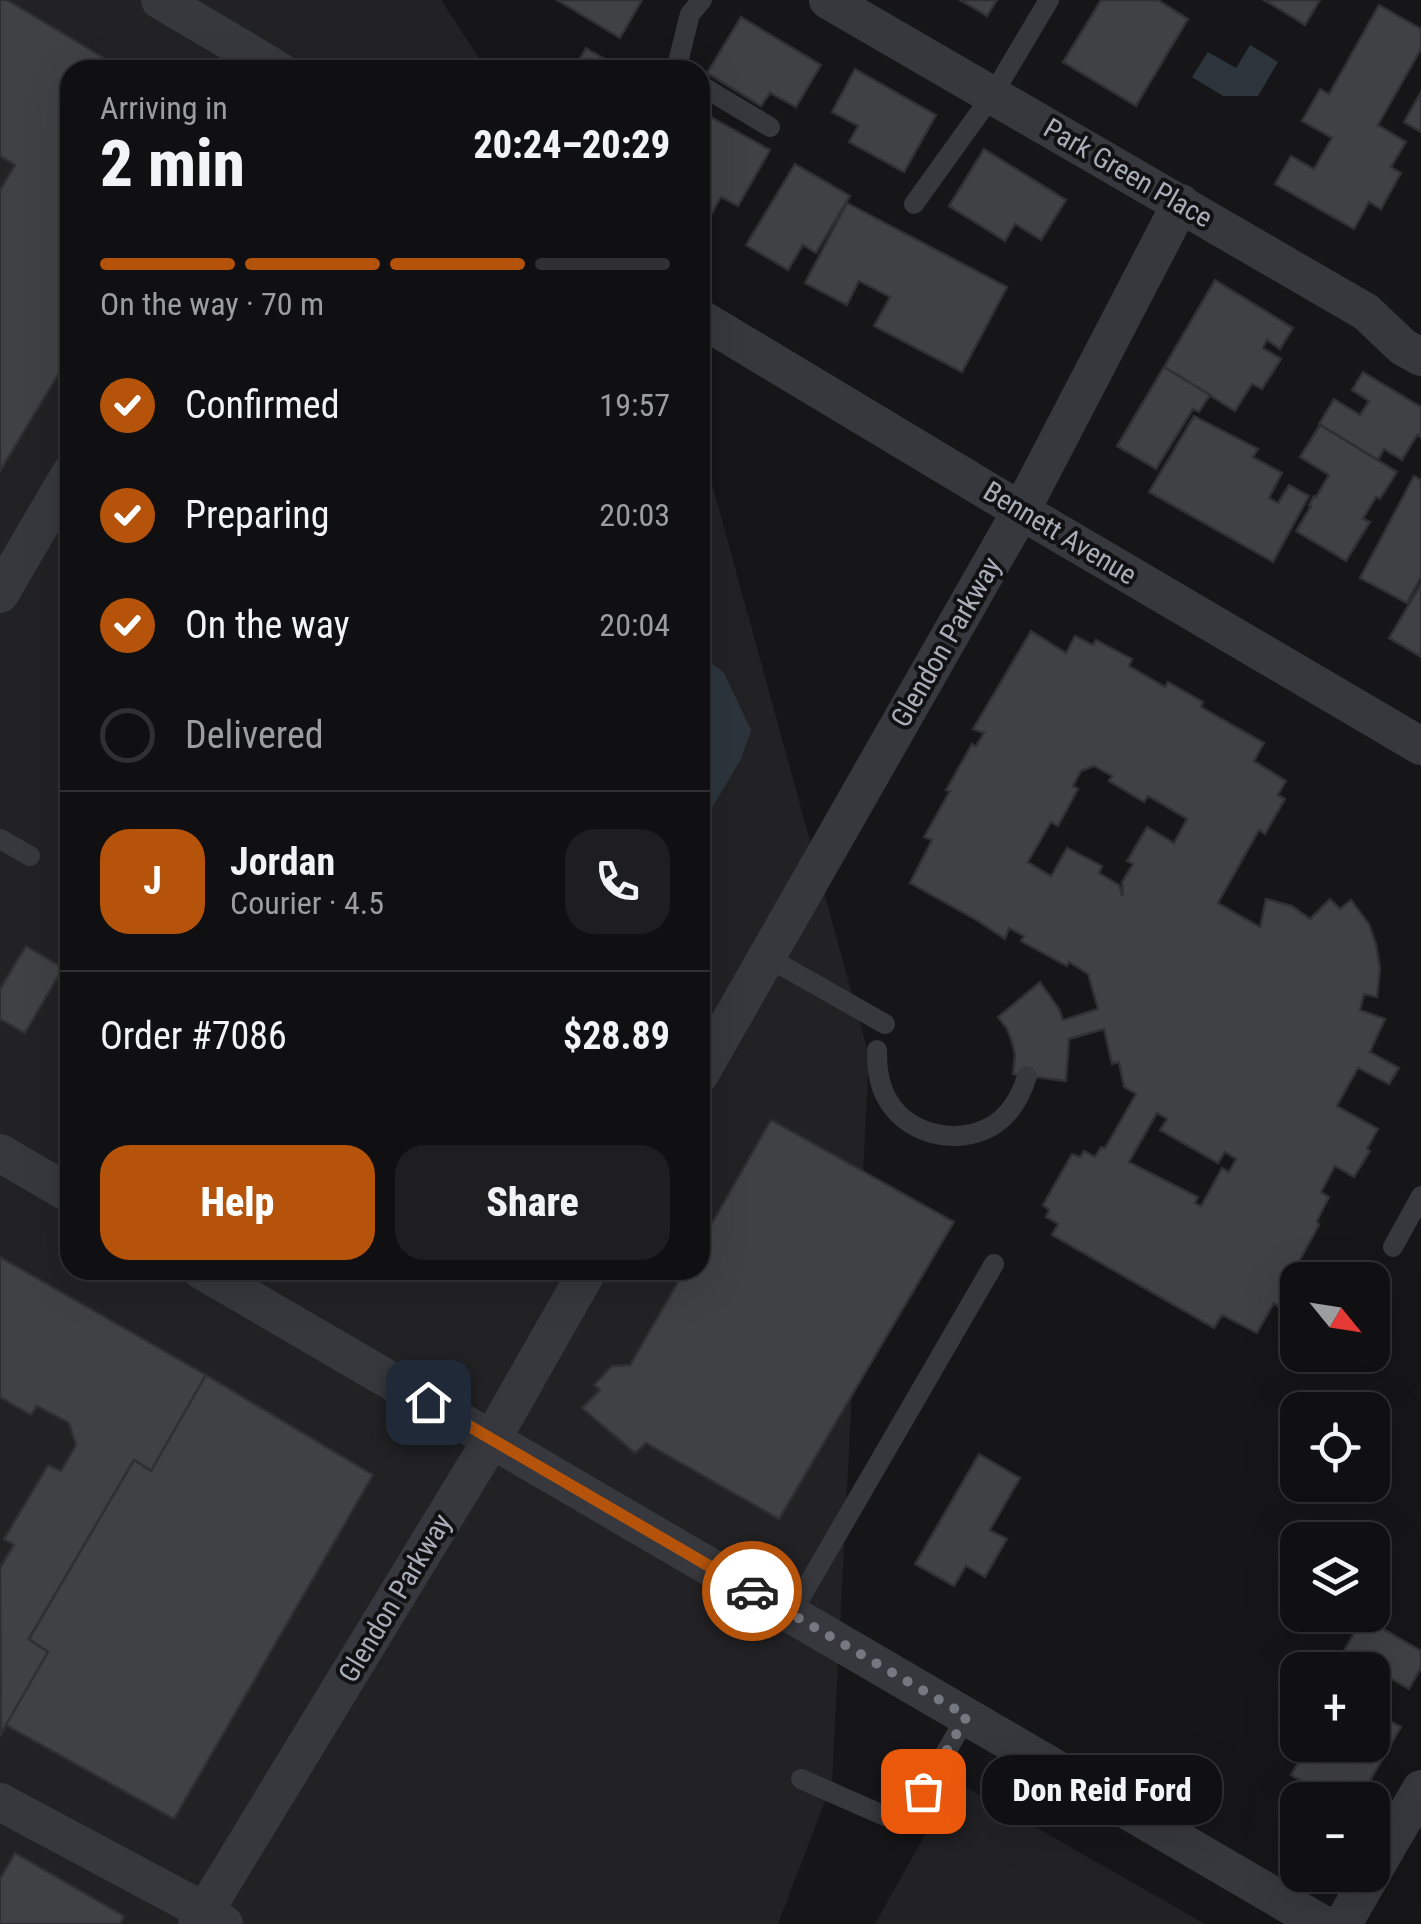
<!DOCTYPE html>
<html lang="en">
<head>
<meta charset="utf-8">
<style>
	:root { --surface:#101012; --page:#1e1e20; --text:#f1f3f6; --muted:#9c9d9f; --line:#303032; --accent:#b45309 }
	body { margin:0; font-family:"Roboto Condensed",sans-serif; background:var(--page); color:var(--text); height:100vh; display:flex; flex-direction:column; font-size:38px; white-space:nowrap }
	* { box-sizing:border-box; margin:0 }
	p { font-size:32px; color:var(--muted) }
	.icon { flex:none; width:55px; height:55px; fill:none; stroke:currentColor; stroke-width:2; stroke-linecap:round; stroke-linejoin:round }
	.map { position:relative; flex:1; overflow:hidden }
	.sheet { position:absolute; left:60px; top:60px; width:650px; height:1220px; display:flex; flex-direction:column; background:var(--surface); border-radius:30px; box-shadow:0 10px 40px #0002,0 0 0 2px var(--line) }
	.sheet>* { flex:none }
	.needle { width:65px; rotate:120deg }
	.fabs { position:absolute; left:1280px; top:1262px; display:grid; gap:20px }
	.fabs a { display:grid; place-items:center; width:110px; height:110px; border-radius:20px; background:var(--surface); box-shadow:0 10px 40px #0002,0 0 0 2px var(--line); font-size:50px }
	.pin { position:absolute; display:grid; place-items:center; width:85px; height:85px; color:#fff; margin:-42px; border-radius:20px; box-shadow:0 5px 15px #0006 }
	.courier { position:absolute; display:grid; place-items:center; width:100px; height:100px; margin:-50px; border:8px solid #b45309; border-radius:50%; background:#fff; color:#222; box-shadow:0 2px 12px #0007 }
	.bubble { position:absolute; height:70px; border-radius:30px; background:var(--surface); box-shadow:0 10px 40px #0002,0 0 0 2px var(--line); font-size:32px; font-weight:800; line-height:70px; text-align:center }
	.head em { font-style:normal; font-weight:800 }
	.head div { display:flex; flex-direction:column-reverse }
	.head { display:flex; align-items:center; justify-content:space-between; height:170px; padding:0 40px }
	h1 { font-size:65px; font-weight:800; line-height:75px }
	.bar { display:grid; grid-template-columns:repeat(4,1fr); gap:15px 10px; align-content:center; height:120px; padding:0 40px }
	.bar i { height:12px; border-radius:8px; background:var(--line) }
	.bar .selected { background:var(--accent) }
	.bar p { grid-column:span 4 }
	.line { display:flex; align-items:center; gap:25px; padding:0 40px; border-top:2px solid var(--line) }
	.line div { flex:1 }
	.round { display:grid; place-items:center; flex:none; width:105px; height:105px; border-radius:30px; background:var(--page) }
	ol { padding:0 40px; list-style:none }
	li { display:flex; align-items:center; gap:30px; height:110px }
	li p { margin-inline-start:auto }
	li .icon { padding:10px; border-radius:50%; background:var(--accent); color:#fff; stroke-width:4 }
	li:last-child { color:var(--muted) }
	li i { width:55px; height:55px; border:5px solid var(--line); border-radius:50% }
	.action { display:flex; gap:20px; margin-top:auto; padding:20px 40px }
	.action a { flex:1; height:115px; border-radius:30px; background:var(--accent); color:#fff; font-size:40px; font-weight:800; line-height:115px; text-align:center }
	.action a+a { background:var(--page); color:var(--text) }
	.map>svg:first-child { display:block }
	.built { fill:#222225 }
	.water { fill:#2c353c }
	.building { fill:#404145; stroke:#303034; stroke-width:2.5; fill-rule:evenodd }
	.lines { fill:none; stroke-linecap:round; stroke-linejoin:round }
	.lane { stroke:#37383d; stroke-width:20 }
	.street { stroke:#37383d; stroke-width:38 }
	.done { stroke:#757880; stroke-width:10; stroke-dasharray:0 18 }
	.route { stroke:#b45309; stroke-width:12 }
	.labels { text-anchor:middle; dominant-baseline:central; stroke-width:8; stroke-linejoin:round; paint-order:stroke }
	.street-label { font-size:28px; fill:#a8adb8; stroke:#111113 }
</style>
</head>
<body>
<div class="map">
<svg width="1421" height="1924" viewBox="0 0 1421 1924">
	<rect width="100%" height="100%" fill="#161618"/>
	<!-- built -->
	<g class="built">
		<path d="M0 0H441L487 70H70V1270H700V440L869 1056 832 1783 778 1924H0Z"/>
		<path d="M955 1781 1205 1924H875Z"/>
	</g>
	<!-- water -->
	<g class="water">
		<path d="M1250 45 1278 62 1258 96H1223L1192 77 1208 52 1236 68Z"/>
		<path d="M700 654 724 673 751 730 741 759 700 828Z"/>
	</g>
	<!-- building -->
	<g class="building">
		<path d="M0 0H7L124 70H70V355L0 471V190L15 165 0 156Z"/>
		<path d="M557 0H642L620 38Z"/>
		<path d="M960 0H997L987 16Z"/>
		<path d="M1101 0H1158L1188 19 1136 106 1063 62Z"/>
		<path d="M1264 0H1320L1305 25Z"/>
		<path d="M1379 5 1421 29V49L1378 125 1406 142 1391 167 1401 173 1381 209 1369 202 1354 229 1275 184 1291 156 1314 169 1332 138 1302 121 1320 89 1329 94Z"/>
		<path d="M741 17 821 65 796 107 770 93 761 106 707 73Z"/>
		<path d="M586 48 623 70H574Z"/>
		<path d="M855 69 936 115 904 172 849 142 858 126 832 112Z"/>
		<path d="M1421 92V132L1404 122Z"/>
		<path d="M711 117 770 150 738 206 721 197 704 227 700 225V137Z"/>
		<path d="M984 149 1066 200 1041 240 1015 224 1005 241 949 206Z"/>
		<path d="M795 164 850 196 816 253 803 245 788 270 746 245Z"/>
		<path d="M847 203 1007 287 962 372 874 326 890 297 859 281 847 305 805 283Z"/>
		<path d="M1215 280 1293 328 1280 349 1267 340 1263 348 1281 359 1262 389 1252 384 1235 411 1164 367Z"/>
		<path d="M1164 367 1210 395 1199 412 1193 409 1156 469 1117 446Z"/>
		<path d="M1363 372 1421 407V437L1417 435 1402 460 1384 449 1378 460 1319 424 1334 399 1360 415 1369 401 1352 390Z"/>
		<path d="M1194 416 1258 449 1253 457 1282 473 1269 498 1278 503 1289 485 1309 496 1273 562 1149 492Z"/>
		<path d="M1320 425 1397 472 1380 499 1376 497 1363 519 1370 522 1346 561 1296 531 1311 506 1309 505 1314 496 1316 497 1329 475 1300 457Z"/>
		<path d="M1414 476 1421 480V577L1407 603 1360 578Z"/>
		<path d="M1421 584V657L1389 638Z"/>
		<path d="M1031 631 1066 653 1075 636 1093 645 1096 640 1132 659 1129 666 1165 687 1168 682 1203 702 1201 707 1264 743 1254 761 1286 781 1278 795 1285 799 1265 834 1259 830 1218 903 1260 927 1266 899 1292 906 1310 919 1330 899 1340 909 1351 900 1369 924 1376 944 1380 969 1377 997 1364 994 1360 1010 1385 1019 1370 1052 1399 1068 1389 1084 1358 1068 1337 1106 1378 1129 1367 1149 1370 1151 1354 1177 1335 1166 1321 1192 1329 1197 1317 1221 1319 1225 1295 1269 1297 1270 1278 1306 1274 1303 1257 1333 1222 1315 1214 1328 1052 1235 1058 1224 1046 1217 1049 1210 1043 1205 1072 1154 1080 1157 1084 1151 1095 1157 1101 1147 1105 1148 1136 1094 1124 1087 1119 1062 1112 1064 1104 1029 1069 1039 1066 1081 1013 1074 1015 1055 1012 1042 1007 1029 998 1017 1040 982 1059 1009 1063 1020 1098 1009 1088 974 1069 962 1067 966 1021 941 1024 936 1009 928 1005 939 978 921 910 883 932 840 924 837 950 791 946 790 972 744 976 746 984 733 973 729ZM1094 766 1112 776 1109 781 1144 802 1148 796 1187 819 1174 843 1147 827 1127 861 1133 864 1122 882 1123 894 1122 895 1119 885 1099 873 1102 866 1067 848 1051 876 1028 862 1051 822 1058 826 1078 789 1073 786 1081 771ZM1157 1113 1167 1119 1160 1130 1218 1163 1225 1152 1236 1159 1229 1172 1222 1168 1201 1206 1195 1203 1198 1197 1129 1162Z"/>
		<path d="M26 946 63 968 25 1033 0 1019V989Z"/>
		<path d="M771 1120 954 1222 779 1519 646 1443 635 1453 582 1408 600 1390 594 1385 612 1366 630 1365 685 1270H700V1244Z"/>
		<path d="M0 1257 206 1375 151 1471 134 1460 29 1639 48 1652 1 1734 0 1568 14 1545 4 1539 48 1465 61 1471 76 1445 69 1423 37 1406 31 1415 0 1397Z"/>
		<path d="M206 1375 373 1475 174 1819 6 1725 48 1652 29 1639 134 1460 151 1471Z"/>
		<path d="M979 1454 1020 1478 990 1530 1007 1539 985 1577 966 1566 954 1586 915 1564Z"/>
		<path d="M1363 1617 1421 1651V1668L1409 1689 1344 1651Z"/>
		<path d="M1372 1711 1401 1727 1359 1800H1334L1291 1775 1308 1745H1372Z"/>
		<path d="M15 1853 124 1916 120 1924H0V1879Z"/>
	</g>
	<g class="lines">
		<!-- lane -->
		<g class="lane">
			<path d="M676 70 690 14 702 0"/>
			<path d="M700 85 770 127"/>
			<path d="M914 204 993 94 1049 0"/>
			<path d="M0 839 30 856"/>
			<path d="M767 957 885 1024"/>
			<path d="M877 1050C877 1066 878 1080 885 1095 904 1134 955 1147 992 1126 1010 1115 1021 1096 1027 1076"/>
			<path d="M1393 1247 1421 1196"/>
			<path d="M791 1614 994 1264"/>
			<path d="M801 1779 885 1816 907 1809 923 1791 967 1716"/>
		</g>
		<!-- street -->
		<g class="street">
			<path d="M160 0 278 70"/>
			<path d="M828 0 1366 312 1403 347 1421 357"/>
			<path d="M700 318 1021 511 1421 746"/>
			<path d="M0 594 70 474"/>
			<path d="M700 1074 1021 511 1181 203"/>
			<path d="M0 1153 70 1194"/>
			<path d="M201 1270 1322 1924"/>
			<path d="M0 1802 204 1911 224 1924"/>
			<path d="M1372 1873 1421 1789"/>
			<path d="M197 1924 492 1439 588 1270"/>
			<path d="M1343 1924 1371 1875"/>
		</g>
	</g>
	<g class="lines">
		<!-- done -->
		<path class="done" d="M752 1591 967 1716 923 1791"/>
		<!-- route -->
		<path class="route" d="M428 1402 752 1591"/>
	</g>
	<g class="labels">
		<!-- street labels -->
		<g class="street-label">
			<text transform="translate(1128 173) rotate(30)">Park Green Place</text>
			<text transform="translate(1060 533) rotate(31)">Bennett Avenue</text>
			<text transform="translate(946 642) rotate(-60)">Glendon Parkway</text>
			<text transform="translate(395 1598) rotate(-59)">Glendon Parkway</text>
		</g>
	</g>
</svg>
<div class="fabs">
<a><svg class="needle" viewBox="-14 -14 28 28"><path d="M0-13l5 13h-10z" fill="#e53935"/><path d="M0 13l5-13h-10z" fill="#9c9d9f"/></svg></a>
<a><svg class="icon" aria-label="locate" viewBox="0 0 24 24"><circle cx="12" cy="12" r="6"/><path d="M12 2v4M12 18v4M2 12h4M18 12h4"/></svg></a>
<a><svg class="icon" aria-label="layers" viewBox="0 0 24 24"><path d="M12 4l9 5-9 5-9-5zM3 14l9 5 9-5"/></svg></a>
<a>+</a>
<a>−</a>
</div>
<div class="pin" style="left:923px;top:1791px;background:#ea580c"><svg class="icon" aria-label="bag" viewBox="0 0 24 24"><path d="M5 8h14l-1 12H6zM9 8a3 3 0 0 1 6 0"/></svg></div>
<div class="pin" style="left:428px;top:1402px;background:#1f2937"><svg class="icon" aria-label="home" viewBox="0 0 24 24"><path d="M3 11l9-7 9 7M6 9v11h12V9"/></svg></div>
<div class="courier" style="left:752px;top:1591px"><svg class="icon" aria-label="car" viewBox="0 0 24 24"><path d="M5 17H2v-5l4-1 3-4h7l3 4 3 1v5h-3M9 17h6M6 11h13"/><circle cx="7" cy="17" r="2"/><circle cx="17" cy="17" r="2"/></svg></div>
<div class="bubble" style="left:982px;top:1755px;width:240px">Don Reid Ford</div>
<section class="sheet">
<div class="head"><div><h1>2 min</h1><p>Arriving in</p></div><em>20:24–20:29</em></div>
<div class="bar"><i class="selected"></i><i class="selected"></i><i class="selected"></i><i></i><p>On the way · 70 m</p></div>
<ol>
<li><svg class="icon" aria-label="check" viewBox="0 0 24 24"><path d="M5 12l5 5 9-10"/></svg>Confirmed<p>19:57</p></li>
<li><svg class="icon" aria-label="check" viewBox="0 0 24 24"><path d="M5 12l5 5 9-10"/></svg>Preparing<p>20:03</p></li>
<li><svg class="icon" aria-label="check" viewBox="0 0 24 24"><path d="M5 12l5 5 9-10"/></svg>On the way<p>20:04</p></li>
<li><i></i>Delivered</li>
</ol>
<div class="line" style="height:180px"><b class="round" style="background:var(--accent);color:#fff">J</b><div><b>Jordan</b><p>Courier · 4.5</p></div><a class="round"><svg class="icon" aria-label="phone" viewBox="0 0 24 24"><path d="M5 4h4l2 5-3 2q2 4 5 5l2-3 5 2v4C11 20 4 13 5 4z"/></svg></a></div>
<div class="line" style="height:130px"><div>Order #7086</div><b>$28.89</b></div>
<div class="action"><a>Help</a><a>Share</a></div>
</section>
</div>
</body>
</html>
